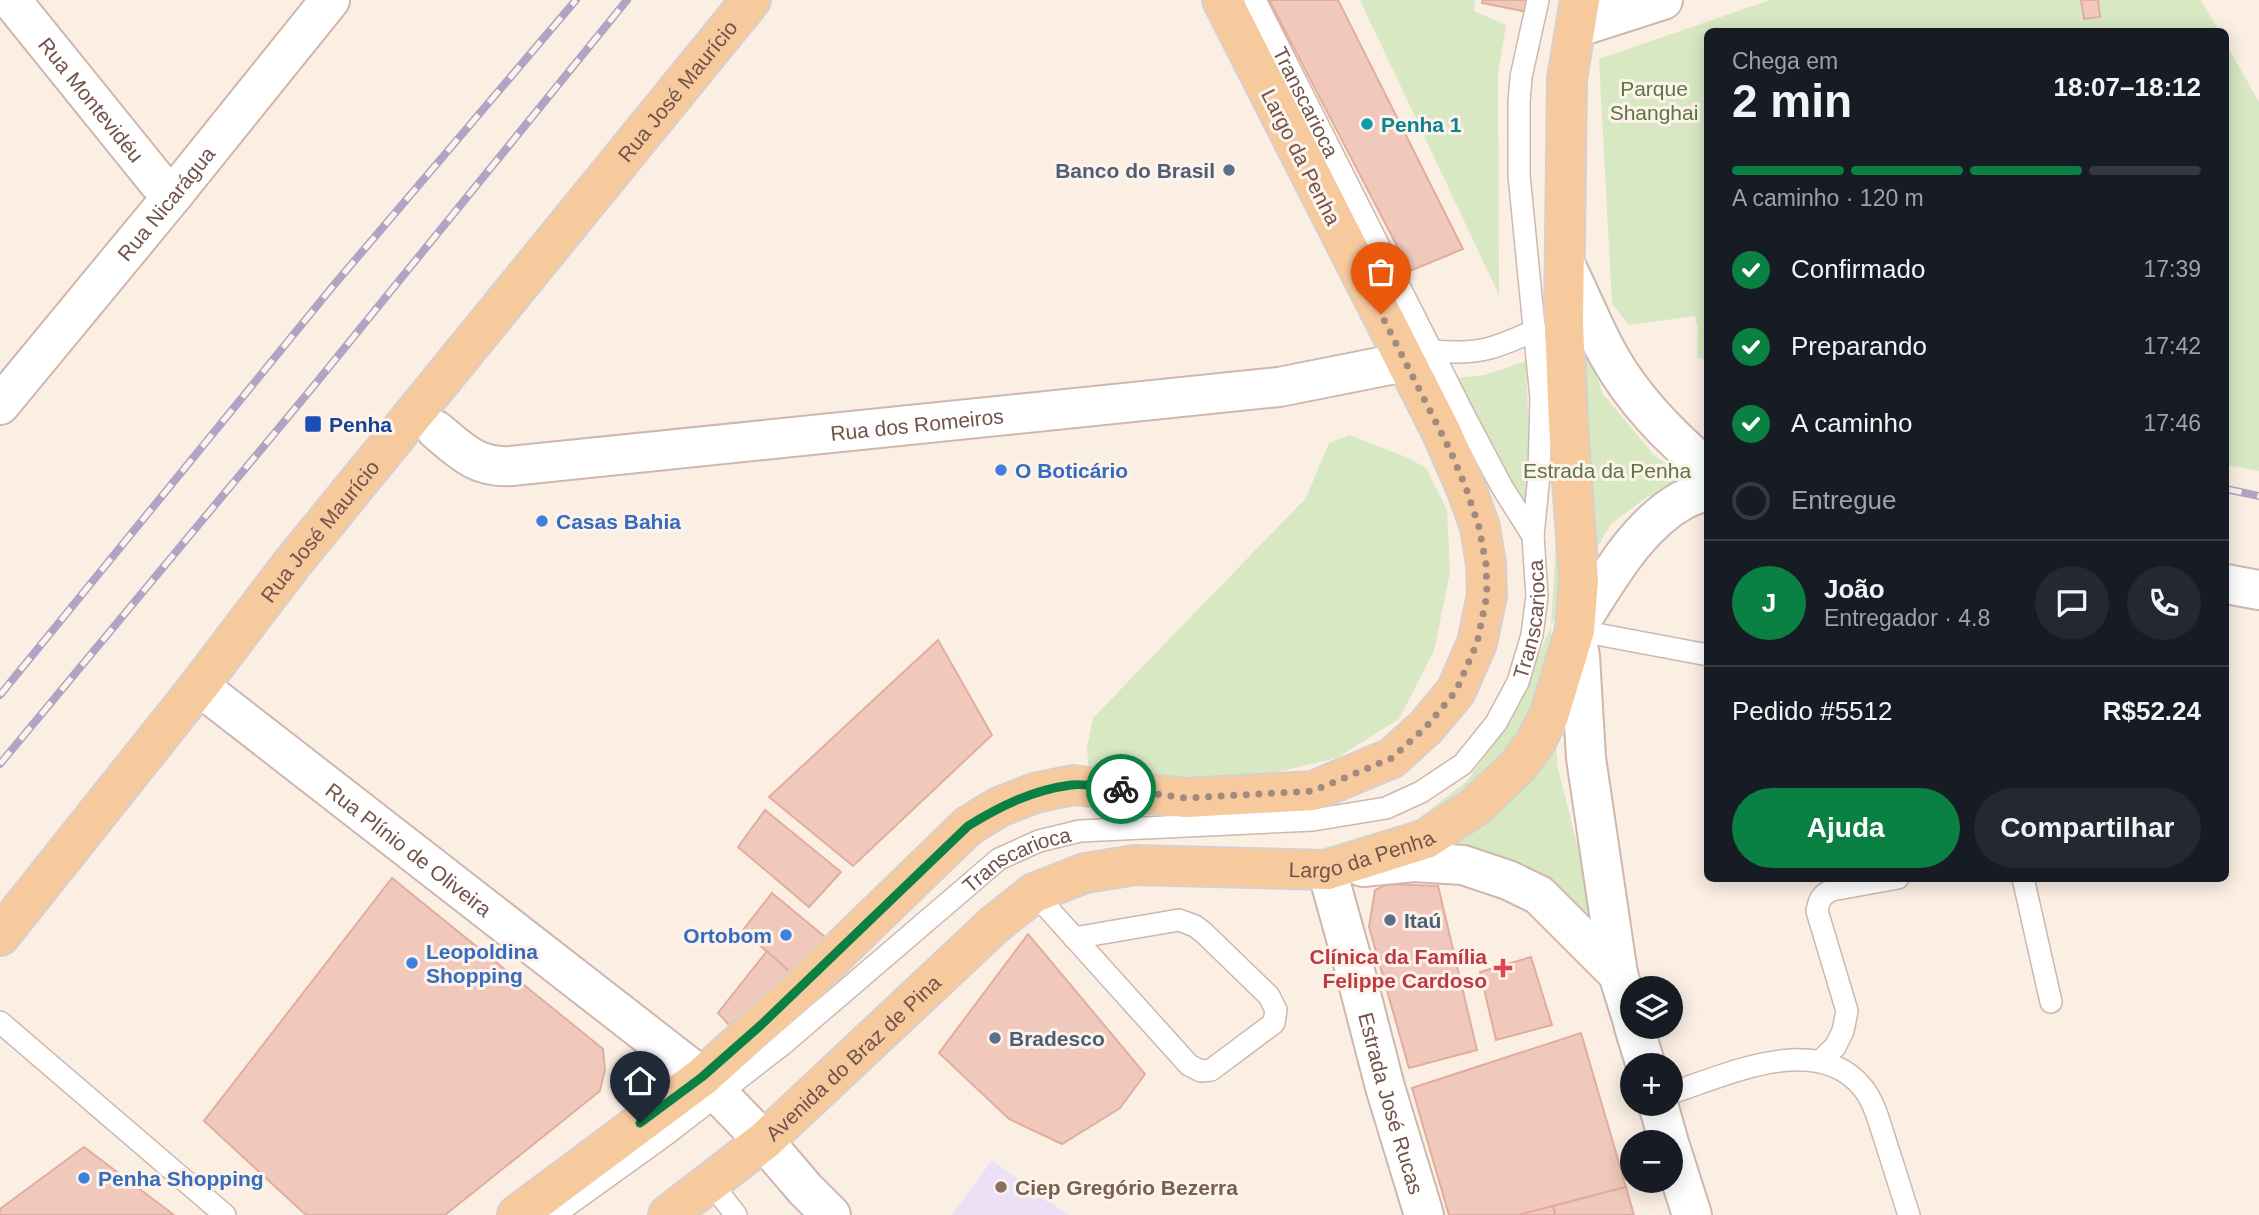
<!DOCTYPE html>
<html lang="pt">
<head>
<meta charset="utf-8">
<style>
	:root { --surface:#171b24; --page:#242831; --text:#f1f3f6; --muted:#9ea1a6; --line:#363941; --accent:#0b8043 }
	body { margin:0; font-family:Arial,sans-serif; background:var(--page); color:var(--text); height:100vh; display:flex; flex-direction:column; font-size:26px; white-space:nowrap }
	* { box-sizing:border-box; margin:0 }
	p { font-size:23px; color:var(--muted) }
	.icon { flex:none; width:38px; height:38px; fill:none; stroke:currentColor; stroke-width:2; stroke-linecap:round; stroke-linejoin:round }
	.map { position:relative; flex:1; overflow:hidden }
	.details { position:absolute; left:1704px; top:28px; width:525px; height:854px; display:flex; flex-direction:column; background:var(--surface); border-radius:10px; box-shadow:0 4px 18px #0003 }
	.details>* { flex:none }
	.fabs { position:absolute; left:1620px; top:976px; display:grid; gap:14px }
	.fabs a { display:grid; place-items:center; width:63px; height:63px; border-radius:50%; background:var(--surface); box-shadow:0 4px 18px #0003; font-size:35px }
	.pin { position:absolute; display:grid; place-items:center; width:60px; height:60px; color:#fff; margin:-72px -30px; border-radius:50% 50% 50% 0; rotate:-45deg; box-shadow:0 0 7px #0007 }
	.pin .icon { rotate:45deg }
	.courier { position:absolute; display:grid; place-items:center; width:70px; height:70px; margin:-35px; border:5px solid #0b8043; border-radius:50%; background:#fff; color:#222; box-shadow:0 2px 9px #0007 }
	.summary em { font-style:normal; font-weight:600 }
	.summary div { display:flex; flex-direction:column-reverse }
	.summary { display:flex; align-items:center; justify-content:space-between; height:119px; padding:0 28px }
	h1 { font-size:46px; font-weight:600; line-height:52px }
	.bar { display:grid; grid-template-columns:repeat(4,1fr); gap:10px 7px; align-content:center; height:84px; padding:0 28px }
	.bar i { height:9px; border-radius:5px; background:var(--line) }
	.bar .active { background:var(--accent) }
	.bar p { grid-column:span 4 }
	.line { display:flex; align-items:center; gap:18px; padding:0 28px; border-top:2px solid var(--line) }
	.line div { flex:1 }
	.round { display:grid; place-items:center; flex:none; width:74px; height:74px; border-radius:37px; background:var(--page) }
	ol { padding:0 28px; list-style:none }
	li { display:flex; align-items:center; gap:21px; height:77px }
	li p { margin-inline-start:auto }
	li .icon { padding:7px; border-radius:50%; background:var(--accent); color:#fff; stroke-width:4 }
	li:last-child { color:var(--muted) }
	li i { width:38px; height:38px; border:4px solid var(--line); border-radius:50% }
	.button { display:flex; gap:14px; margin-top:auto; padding:14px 28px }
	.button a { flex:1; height:80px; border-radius:42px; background:var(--accent); color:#fff; font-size:28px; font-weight:600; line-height:80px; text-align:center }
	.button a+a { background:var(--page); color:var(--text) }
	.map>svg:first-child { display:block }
	.education { fill:#ece0f7 }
	.green { fill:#d7e8c3 }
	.building { fill:#f0c9bc; stroke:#e1ae9d; stroke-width:2 }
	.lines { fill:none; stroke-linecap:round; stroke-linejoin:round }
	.lane-casing { stroke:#ceb7ae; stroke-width:24 }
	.street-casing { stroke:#ceb7ae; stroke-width:42 }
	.secondary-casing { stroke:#d1b6ab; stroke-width:42 }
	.primary-casing { stroke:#d8cfcc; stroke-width:42 }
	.lane { stroke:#fff; stroke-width:21 }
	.street { stroke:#fff; stroke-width:38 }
	.secondary { stroke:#fff; stroke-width:38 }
	.primary { stroke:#f7ca9e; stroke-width:38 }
	.rail-casing { stroke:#b0a3c4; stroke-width:8 }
	.rail { stroke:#fef3ea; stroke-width:5; stroke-dasharray:16; stroke-linecap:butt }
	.done { stroke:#a28a80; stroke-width:7; stroke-dasharray:0 12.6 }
	.route { stroke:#0b8043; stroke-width:9 }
	.culture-dot { fill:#0f9aa8; stroke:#fef3ea; stroke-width:2.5 }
	.service-dot { fill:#5c6f8a; stroke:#fef3ea; stroke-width:2.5 }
	.transit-dot { fill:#1a4fb4; stroke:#fef3ea; stroke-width:2.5 }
	.shop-dot { fill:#3f7fe0; stroke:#fef3ea; stroke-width:2.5 }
	.health-dot { fill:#e0444e; stroke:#fef3ea; stroke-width:2.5 }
	.education-dot { fill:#8d6e63; stroke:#fef3ea; stroke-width:2.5 }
	.labels { text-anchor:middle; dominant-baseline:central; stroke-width:6; stroke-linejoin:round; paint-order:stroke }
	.park-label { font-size:21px; fill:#5a7843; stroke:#fef3ea }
	.street-label { font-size:21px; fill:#72534a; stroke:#fef3ea }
	.culture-label { font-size:21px; font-weight:bold; fill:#0d838f; stroke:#fef3ea; text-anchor:start }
	.service-label { font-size:21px; font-weight:bold; fill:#4e5e75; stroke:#fef3ea; text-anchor:start }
	.transit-label { font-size:21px; font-weight:bold; fill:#164399; stroke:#fef3ea; text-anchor:start }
	.shop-label { font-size:21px; font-weight:bold; fill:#366cbe; stroke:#fef3ea; text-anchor:start }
	.health-label { font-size:21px; font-weight:bold; fill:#be3a42; stroke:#fef3ea; text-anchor:end }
	.education-label { font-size:21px; font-weight:bold; fill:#785e54; stroke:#fef3ea; text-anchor:start }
</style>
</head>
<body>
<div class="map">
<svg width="2259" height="1215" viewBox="0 0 2259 1215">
	<rect width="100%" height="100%" fill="#fbefe4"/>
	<!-- education -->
	<path class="education" d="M992 1160 1068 1215H952Z"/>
	<!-- green -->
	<g class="green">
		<path d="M1360 0H1475L1474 11 1506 25 1498 74 1499 295Z"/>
		<path d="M1770 0H2201L2219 31 1708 32V360L1697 357 1698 328 1695 316 1629 325 1612 304 1599 59Z"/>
		<path d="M2226 44 2259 102V471L2226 465Z"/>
		<path d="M1571 292 1602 393 1654 455 1692 482 1647 497 1611 524 1551 626 1557 764 1602 944 1455 870 1320 849 1415 821 1466 782 1512 720 1551 626Z"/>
		<path d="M1526 361 1533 536 1458 378 1485 375Z"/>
		<path d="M1349 435 1406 457 1426 468 1447 510 1450 572 1434 651 1399 719 1337 758 1261 776 1186 786 1089 776 1087 747 1093 718 1306 498 1329 443Z"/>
	</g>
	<!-- building -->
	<g class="building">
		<path d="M1269 0H1338L1463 249 1410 271Z"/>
		<path d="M1483 0H1535L1533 13 1482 3Z"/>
		<path d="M2081 0H2098L2100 17 2084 19Z"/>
		<path d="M938 640 992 735 853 866 769 797Z"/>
		<path d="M765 810 841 872 809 907 738 847Z"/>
		<path d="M392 878 603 1049 605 1070 600 1091 445 1215H306L204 1121Z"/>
		<path d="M1388 884 1438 886 1477 1050 1409 1068 1369 927 1375 890Z"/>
		<path d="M772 893 830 941 790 973 743 930Z"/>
		<path d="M1028 934 1145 1074 1120 1108 1062 1144 1009 1119 939 1053Z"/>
		<path d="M767 951 793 975 732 1028 718 1013Z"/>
		<path d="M1531 957 1552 1025 1496 1040 1480 972Z"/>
		<path d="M1581 1033 1626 1187 1518 1215H1449L1412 1088Z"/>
		<path d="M84 1147 174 1215H0V1209Z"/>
		<path d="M1626 1187 1634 1215H1555L1553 1206Z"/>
		<path d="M1553 1206 1555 1215H1518Z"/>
	</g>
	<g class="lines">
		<defs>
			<g id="lane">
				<path id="s1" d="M1255 0 1466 419 1502 487 1533 536"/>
				<path d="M1432 351C1477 355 1495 349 1535 330"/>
				<path d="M1575 630 1708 655"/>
				<path d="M2023 878 2051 1002"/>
				<path d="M1034 893 1189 1065 1201 1071 1211 1070 1274 1023 1276 1010 1269 996 1204 933 1195 926 1179 920 1074 938"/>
				<path d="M0 1022 225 1215"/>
				<path d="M1820 1061 1835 1047 1843 1031 1847 1011 1817 911C1819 900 1821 895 1832 890L1898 878"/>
				<path d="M1671 1093C1727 1075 1817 1031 1863 1088 1875 1103 1880 1125 1886 1143 1894 1167 1901 1191 1909 1215"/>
				<path d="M711 1183 736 1215"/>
				<path id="s2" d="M554 1215 664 1136 782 1045 999 859 1039 841 1080 831 1313 820 1386 808 1421 792 1463 764 1496 723 1518 682 1532 635 1537 596 1533 536 1539 475 1541 398 1519 175V102L1521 77 1538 0"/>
			</g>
			<g id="street">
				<path id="s3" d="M11 0 158 182 174 194"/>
				<path d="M1576 28 1663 0"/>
				<path d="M1565 264C1580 294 1593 327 1609 356 1634 401 1670 437 1708 469"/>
				<path id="s4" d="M436 430C461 451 476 468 511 466L1279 387 1405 362"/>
				<path d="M2226 584 2259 590"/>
				<path d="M1575 630C1605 585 1634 527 1683 500 1691 496 1700 493 1708 490"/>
				<path id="s5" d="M199 686 702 1077 764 1141 805 1189 831 1215"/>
				<path id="s6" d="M1327 870 1354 967 1385 1087 1424 1215"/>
			</g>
			<g id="secondary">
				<path id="s7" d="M0 405 174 194 330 0"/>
				<path d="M1575 630 1580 656 1586 758 1618 974"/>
				<path d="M1363 867 1414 862 1463 865 1508 880 1539 895 1618 974 1633 1022"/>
				<path d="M1634 1027 1646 1066"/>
				<path d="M1658 1104 1669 1143"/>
				<path d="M1671 1149 1692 1215"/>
			</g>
			<g id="primary">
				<path id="s8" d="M0 936 199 686 291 565 751 0"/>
				<path d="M517 1215 702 1077 800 989 968 826 999 807 1035 793 1073 785 1186 798 1313 791 1392 758 1426 727 1456 691 1477 643 1487 595 1486 564 1480 527 1466 488 1442 433 1222 0"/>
				<path id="s9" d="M668 1215 764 1141 994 925 1034 893 1085 873 1135 865 1327 870 1426 839 1475 807 1517 767 1535 743 1549 716 1575 630 1579 580 1568 424 1564 323 1567 79 1580 0"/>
			</g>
		</defs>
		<!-- lane casing -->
		<use href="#lane" class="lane-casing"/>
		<!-- street casing -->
		<use href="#street" class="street-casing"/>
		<!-- secondary casing -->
		<use href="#secondary" class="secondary-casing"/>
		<!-- primary casing -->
		<use href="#primary" class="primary-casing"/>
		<!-- lane -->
		<use href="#lane" class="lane"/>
		<!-- street -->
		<use href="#street" class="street"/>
		<!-- secondary -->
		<use href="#secondary" class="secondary"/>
		<!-- primary -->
		<use href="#primary" class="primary"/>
		<defs>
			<g id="rail">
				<path d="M2226 489 2259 496"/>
				<path d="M0 695 333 286 576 0"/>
				<path d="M0 764 312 388 627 0"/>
			</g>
		</defs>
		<!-- rail casing -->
		<use href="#rail" class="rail-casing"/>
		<!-- rail -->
		<use href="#rail" class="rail"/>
	</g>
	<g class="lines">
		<!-- done -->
		<path class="done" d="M1121 789 1186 798 1313 791 1392 758 1426 727 1456 691 1477 643 1487 595 1486 564 1479 527 1466 488 1450 450 1381 314"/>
		<!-- route -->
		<path class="route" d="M640 1123 702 1077 761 1025 968 826C1000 806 1033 790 1071 785 1087 783 1105 788 1121 789"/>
	</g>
	<!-- markers -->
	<circle class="culture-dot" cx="1367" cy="124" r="7"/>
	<g class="service-dot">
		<circle cx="1229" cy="170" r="7"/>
		<circle cx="1390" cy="920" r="7"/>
		<circle cx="995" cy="1038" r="7"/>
	</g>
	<rect class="transit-dot" x="304" y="415" width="18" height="18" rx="3.5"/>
	<g class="shop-dot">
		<circle cx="1001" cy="470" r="7"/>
		<circle cx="542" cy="521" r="7"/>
		<circle cx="786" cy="935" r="7"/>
		<circle cx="412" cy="963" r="7"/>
		<circle cx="84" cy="1178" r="7"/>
	</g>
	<path class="health-dot" d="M1499.5 957.5h7v7h7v7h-7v7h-7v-7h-7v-7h7z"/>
	<circle class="education-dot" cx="1001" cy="1187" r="7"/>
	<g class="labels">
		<!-- park labels -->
		<g class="park-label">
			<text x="1654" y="88">Parque<tspan x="1654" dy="24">Shanghai</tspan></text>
			<text x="1607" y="470">Estrada da Penha</text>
		</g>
		<!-- street labels -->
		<g class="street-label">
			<text stroke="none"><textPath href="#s8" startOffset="1083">Rua José Maurício</textPath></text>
			<text stroke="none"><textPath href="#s3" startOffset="128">Rua Montevidéu</textPath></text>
			<text stroke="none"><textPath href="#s1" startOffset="114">Transcarioca</textPath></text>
			<text transform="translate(1301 157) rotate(63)">Largo da Penha</text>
			<text stroke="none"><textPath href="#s7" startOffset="261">Rua Nicarágua</textPath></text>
			<text stroke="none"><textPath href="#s4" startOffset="494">Rua dos Romeiros</textPath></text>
			<text stroke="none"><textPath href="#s8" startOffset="516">Rua José Maurício</textPath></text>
			<text stroke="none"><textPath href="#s2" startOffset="1216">Transcarioca</textPath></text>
			<text stroke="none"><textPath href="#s5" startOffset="266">Rua Plínio de Oliveira</textPath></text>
			<text stroke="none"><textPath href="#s9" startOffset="822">Largo da Penha</textPath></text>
			<text stroke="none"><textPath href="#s2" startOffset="586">Transcarioca</textPath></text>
			<text stroke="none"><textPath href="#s9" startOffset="243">Avenida do Braz de Pina</textPath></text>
			<text stroke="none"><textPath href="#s6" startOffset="242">Estrada José Rucas</textPath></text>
		</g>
		<!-- culture labels -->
		<g class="culture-label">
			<text x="1381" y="124">Penha 1</text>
		</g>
		<!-- service labels -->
		<g class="service-label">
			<text x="1215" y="170" text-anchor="end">Banco do Brasil</text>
			<text x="1404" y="920">Itaú</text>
			<text x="1009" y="1038">Bradesco</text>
		</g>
		<!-- transit labels -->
		<g class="transit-label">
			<text x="329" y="424">Penha</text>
		</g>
		<!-- shop labels -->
		<g class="shop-label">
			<text x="1015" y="470">O Boticário</text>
			<text x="556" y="521">Casas Bahia</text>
			<text x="772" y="935" text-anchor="end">Ortobom</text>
			<text x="426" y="951">Leopoldina<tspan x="426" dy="24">Shopping</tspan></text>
			<text x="98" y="1178">Penha Shopping</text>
		</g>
		<!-- health labels -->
		<g class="health-label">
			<text x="1487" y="956">Clínica da Família<tspan x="1487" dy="24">Felippe Cardoso</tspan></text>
		</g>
		<!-- education labels -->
		<g class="education-label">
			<text x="1015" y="1187">Ciep Gregório Bezerra</text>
		</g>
	</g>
</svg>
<div class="fabs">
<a><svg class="icon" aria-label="layers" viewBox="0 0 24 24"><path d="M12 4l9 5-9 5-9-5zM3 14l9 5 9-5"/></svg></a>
<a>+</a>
<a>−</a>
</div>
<div class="pin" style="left:1381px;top:314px;background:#ea580c"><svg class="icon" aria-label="bag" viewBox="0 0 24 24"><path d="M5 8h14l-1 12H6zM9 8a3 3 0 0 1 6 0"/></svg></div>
<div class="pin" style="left:640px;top:1123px;background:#1f2937"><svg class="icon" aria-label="home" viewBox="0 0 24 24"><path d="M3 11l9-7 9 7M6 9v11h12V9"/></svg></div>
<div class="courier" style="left:1121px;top:789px"><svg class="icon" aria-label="bike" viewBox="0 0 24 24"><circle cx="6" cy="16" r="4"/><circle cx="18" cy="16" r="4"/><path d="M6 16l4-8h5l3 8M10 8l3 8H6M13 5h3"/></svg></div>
<section class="details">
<div class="summary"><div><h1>2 min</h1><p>Chega em</p></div><em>18:07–18:12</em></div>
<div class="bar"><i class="active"></i><i class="active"></i><i class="active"></i><i></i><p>A caminho · 120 m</p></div>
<ol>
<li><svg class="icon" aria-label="check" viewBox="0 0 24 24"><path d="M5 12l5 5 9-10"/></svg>Confirmado<p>17:39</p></li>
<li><svg class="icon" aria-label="check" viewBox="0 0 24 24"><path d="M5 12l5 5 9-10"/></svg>Preparando<p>17:42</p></li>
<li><svg class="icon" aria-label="check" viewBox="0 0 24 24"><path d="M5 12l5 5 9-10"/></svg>A caminho<p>17:46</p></li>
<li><i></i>Entregue</li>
</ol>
<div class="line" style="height:126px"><b class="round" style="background:var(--accent);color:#fff">J</b><div><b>João</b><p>Entregador · 4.8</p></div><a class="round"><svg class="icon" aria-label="chat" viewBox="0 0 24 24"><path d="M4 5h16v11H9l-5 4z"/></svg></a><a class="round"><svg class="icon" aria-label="phone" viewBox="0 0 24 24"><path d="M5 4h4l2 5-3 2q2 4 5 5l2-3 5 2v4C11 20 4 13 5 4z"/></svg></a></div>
<div class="line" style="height:91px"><div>Pedido #5512</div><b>R$52.24</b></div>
<div class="button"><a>Ajuda</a><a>Compartilhar</a></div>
</section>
</div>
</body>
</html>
